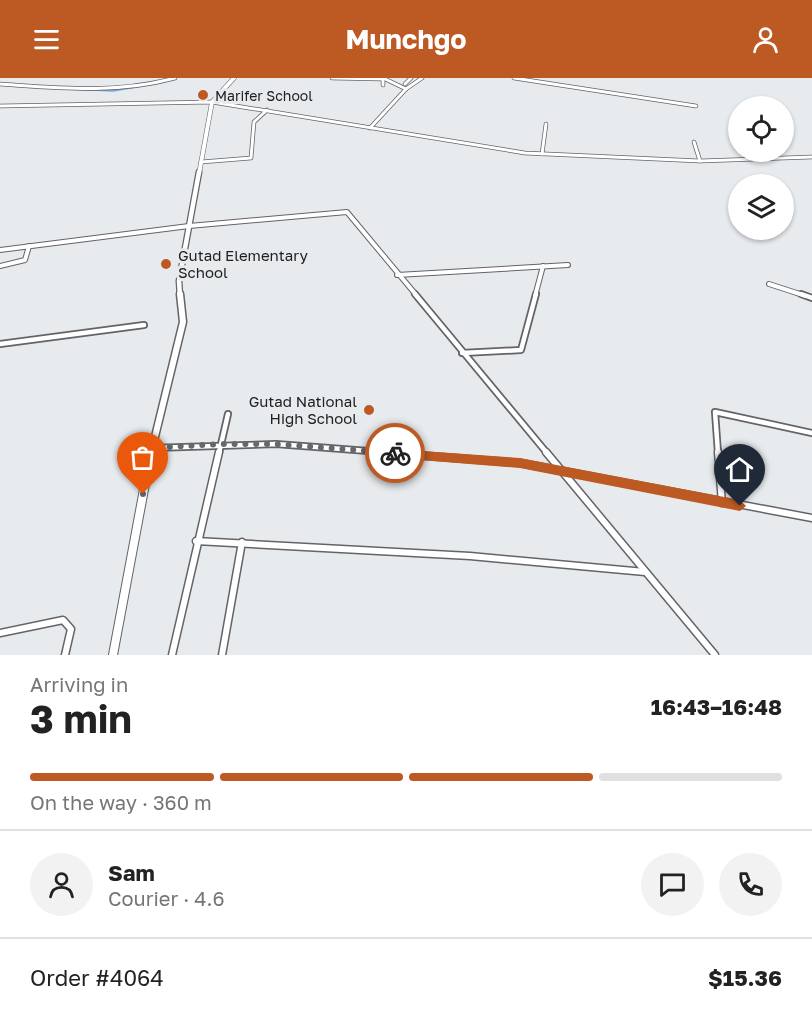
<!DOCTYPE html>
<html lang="en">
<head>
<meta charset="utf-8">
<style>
	:root { --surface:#fff; --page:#f2f2f2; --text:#222; --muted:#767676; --line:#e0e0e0; --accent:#bd5a23 }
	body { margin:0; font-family:"Golos Text",sans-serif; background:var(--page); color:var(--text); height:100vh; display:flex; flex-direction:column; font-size:22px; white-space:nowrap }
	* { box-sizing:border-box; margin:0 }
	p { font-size:20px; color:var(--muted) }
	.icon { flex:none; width:33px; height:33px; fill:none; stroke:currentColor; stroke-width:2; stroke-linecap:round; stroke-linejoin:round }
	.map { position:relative; height:577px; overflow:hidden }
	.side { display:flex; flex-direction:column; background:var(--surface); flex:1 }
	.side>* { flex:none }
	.fabs { position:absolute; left:728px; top:18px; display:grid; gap:12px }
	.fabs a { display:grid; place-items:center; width:66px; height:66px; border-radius:50%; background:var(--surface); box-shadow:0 2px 4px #0004; font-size:30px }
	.pin { position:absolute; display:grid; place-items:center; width:51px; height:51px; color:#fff; margin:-62px -26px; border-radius:50% 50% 50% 0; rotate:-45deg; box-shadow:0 0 6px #0007 }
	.pin .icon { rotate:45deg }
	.courier { position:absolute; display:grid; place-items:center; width:60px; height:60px; margin:-30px; border:4px solid #bd5a23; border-radius:50%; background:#fff; color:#222; box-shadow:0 2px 8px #0007 }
	.overview em { font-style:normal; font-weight:700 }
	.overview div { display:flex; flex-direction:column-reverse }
	.overview { display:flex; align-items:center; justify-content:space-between; height:102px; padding:0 30px }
	h1 { font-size:39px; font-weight:700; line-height:45px }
	.bar { display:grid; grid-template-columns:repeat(4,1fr); gap:9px 6px; align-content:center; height:72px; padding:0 30px }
	.bar i { height:8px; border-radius:4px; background:var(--line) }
	.bar .selected { background:var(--accent) }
	.bar p { grid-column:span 4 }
	.line { display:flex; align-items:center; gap:15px; padding:0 30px; border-top:2px solid var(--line) }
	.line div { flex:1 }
	.round { display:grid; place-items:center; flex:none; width:63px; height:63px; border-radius:32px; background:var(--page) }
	header { display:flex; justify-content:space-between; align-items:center; height:78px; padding:0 30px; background:var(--accent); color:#fff; font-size:27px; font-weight:700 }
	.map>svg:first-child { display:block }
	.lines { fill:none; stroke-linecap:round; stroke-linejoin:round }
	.stream { stroke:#76a5e6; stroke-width:1.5 }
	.minor-far3-casing { stroke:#626467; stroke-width:4.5 }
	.minor-far2-casing { stroke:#626467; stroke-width:6 }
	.minor-far1-casing { stroke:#626467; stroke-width:8 }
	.minor-casing { stroke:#626467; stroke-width:9 }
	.tertiary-casing { stroke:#626467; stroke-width:4.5 }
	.secondary-far3-casing { stroke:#626467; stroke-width:5 }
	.secondary-far2-casing { stroke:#626467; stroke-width:7 }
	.secondary-far1-casing { stroke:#626467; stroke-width:9 }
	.secondary-casing { stroke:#626467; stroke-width:10 }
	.minor-far3 { stroke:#fff; stroke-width:3 }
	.minor-far2 { stroke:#fff; stroke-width:4 }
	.minor-far1 { stroke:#fff; stroke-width:4.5 }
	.minor { stroke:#fff; stroke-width:6 }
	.tertiary { stroke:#fff; stroke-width:3 }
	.secondary-far3 { stroke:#fff; stroke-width:4 }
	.secondary-far2 { stroke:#fff; stroke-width:4.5 }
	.secondary-far1 { stroke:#fff; stroke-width:6 }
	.secondary { stroke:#fff; stroke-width:8 }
	.route { fill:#bd5a23 }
	.done { stroke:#666869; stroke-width:6; stroke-dasharray:0 10.8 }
	.poi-dot { fill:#bd5a23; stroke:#e8ebee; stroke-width:2 }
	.labels { text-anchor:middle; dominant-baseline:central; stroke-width:6; stroke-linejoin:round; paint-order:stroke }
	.far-poi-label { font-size:14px; fill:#202122; stroke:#e8ebee; text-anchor:start }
	.poi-label { font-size:15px; fill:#202122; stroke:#e8ebee; text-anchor:start }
</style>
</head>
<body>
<header><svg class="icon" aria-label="menu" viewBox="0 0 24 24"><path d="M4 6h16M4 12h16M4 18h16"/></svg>Munchgo<svg class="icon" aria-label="person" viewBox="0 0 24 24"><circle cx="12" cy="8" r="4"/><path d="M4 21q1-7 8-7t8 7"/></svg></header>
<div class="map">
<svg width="812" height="577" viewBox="0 0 812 577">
	<rect width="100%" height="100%" fill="#e8ebee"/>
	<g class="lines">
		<!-- stream -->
		<path class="stream" d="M25 9 113 13 165 4"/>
		<defs>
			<g id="minor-far3">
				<path d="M332 0 383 1V7"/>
				<path d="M383 0 406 11"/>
				<path d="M514 0 696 28"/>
				<path d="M0 6C60 10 116 16 175 0"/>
				<path d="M405 6 411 0"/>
				<path d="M370 50 406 11 422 0"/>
				<path d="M694 64 700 83"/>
				<path d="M542 76 546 46"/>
				<path d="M201 84 251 80 254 44 267 32"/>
			</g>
			<g id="minor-far2">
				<path d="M0 172 189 148 347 134 417 218"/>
				<path d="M0 188 25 182 29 168"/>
				<path d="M397 197 568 187"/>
				<path d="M769 206 806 218"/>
				<path d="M535 218 543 188"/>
			</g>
			<g id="minor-far1">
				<path d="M415 216 547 375"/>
				<path d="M801 216 812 220"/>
				<path d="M0 266 144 247"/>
				<path d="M462 275 521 272 536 216"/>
				<path d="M152 370 276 366 395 375"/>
				<path d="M219 375 228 336"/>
				<path d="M718 375 715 334 812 355"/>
			</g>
			<g id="minor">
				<path d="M375 374 520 385 812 440"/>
				<path d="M546 374 715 577"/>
				<path d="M718 374 722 425"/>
				<path d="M196 463 470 478 645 494"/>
				<path d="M0 555 63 542 71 551 65 577"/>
				<path d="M172 577 219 374"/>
				<path d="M222 577 242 464"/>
			</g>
			<path id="tertiary" d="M0 28 212 24 525 75 700 83 812 79"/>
			<path id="secondary-far3" d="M199 96 212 24 234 0"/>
			<path id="secondary-far2" d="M180 218 179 203 199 94"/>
			<path id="secondary-far1" d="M151 375 183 244 180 216"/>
			<path id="secondary" d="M113 577 151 374"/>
		</defs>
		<!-- minor-far3 casing -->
		<use href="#minor-far3" class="minor-far3-casing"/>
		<!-- minor-far2 casing -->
		<use href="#minor-far2" class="minor-far2-casing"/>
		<!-- minor-far1 casing -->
		<use href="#minor-far1" class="minor-far1-casing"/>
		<!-- minor casing -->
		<use href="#minor" class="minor-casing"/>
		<!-- tertiary casing -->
		<use href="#tertiary" class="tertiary-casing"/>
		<!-- secondary-far3 casing -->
		<use href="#secondary-far3" class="secondary-far3-casing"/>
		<!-- secondary-far2 casing -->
		<use href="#secondary-far2" class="secondary-far2-casing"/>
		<!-- secondary-far1 casing -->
		<use href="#secondary-far1" class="secondary-far1-casing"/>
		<!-- secondary casing -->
		<use href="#secondary" class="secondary-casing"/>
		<!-- minor-far3 -->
		<use href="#minor-far3" class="minor-far3"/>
		<!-- minor-far2 -->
		<use href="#minor-far2" class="minor-far2"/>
		<!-- minor-far1 -->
		<use href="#minor-far1" class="minor-far1"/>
		<!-- minor -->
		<use href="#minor" class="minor"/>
		<!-- tertiary -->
		<use href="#tertiary" class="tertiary"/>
		<!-- secondary-far3 -->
		<use href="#secondary-far3" class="secondary-far3"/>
		<!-- secondary-far2 -->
		<use href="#secondary-far2" class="secondary-far2"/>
		<!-- secondary-far1 -->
		<use href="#secondary-far1" class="secondary-far1"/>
		<!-- secondary -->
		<use href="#secondary" class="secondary"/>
	</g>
	<!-- route -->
	<path class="route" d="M395 371 520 380 740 422 746 428 740 433 520 390 395 380 389 375Z"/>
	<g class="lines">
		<!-- done -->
		<path class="done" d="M143 416 152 370 221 366H276L395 375"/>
	</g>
	<!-- markers -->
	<g class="poi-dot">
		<circle cx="203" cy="17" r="6"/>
		<circle cx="166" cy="186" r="6"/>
		<circle cx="369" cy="332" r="6"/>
	</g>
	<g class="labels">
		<!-- far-poi labels -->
		<g class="far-poi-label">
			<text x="215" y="17">Marifer School</text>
		</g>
		<!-- poi labels -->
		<g class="poi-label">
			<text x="178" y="177">Gutad Elementary<tspan x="178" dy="17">School</tspan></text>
			<text x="357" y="323" text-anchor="end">Gutad National<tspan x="357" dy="17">High School</tspan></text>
		</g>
	</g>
</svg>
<div class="fabs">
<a><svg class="icon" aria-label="locate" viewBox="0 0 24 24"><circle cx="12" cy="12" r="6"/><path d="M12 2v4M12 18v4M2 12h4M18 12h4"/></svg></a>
<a><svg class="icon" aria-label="layers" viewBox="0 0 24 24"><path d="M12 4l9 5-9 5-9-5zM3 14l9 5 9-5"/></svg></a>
</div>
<div class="pin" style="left:143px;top:416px;background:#ea580c"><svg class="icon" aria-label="bag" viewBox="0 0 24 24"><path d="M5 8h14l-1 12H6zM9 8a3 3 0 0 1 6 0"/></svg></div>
<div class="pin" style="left:740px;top:428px;background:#1f2937"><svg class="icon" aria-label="home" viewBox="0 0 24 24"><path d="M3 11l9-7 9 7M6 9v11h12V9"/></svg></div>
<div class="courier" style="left:395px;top:375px"><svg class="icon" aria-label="bike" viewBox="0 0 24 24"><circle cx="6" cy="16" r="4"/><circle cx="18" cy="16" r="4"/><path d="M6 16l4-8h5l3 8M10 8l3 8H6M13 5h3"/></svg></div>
</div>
<section class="side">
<div class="overview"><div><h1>3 min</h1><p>Arriving in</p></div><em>16:43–16:48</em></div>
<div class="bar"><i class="selected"></i><i class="selected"></i><i class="selected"></i><i></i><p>On the way · 360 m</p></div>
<div class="line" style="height:108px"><a class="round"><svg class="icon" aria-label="person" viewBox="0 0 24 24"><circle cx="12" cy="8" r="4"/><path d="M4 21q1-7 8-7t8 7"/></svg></a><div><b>Sam</b><p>Courier · 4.6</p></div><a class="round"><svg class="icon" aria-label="chat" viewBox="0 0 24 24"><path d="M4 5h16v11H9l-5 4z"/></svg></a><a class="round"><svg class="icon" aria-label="phone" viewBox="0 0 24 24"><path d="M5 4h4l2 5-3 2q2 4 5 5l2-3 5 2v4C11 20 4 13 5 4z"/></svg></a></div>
<div class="line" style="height:78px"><div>Order #4064</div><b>$15.36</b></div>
</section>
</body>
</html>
